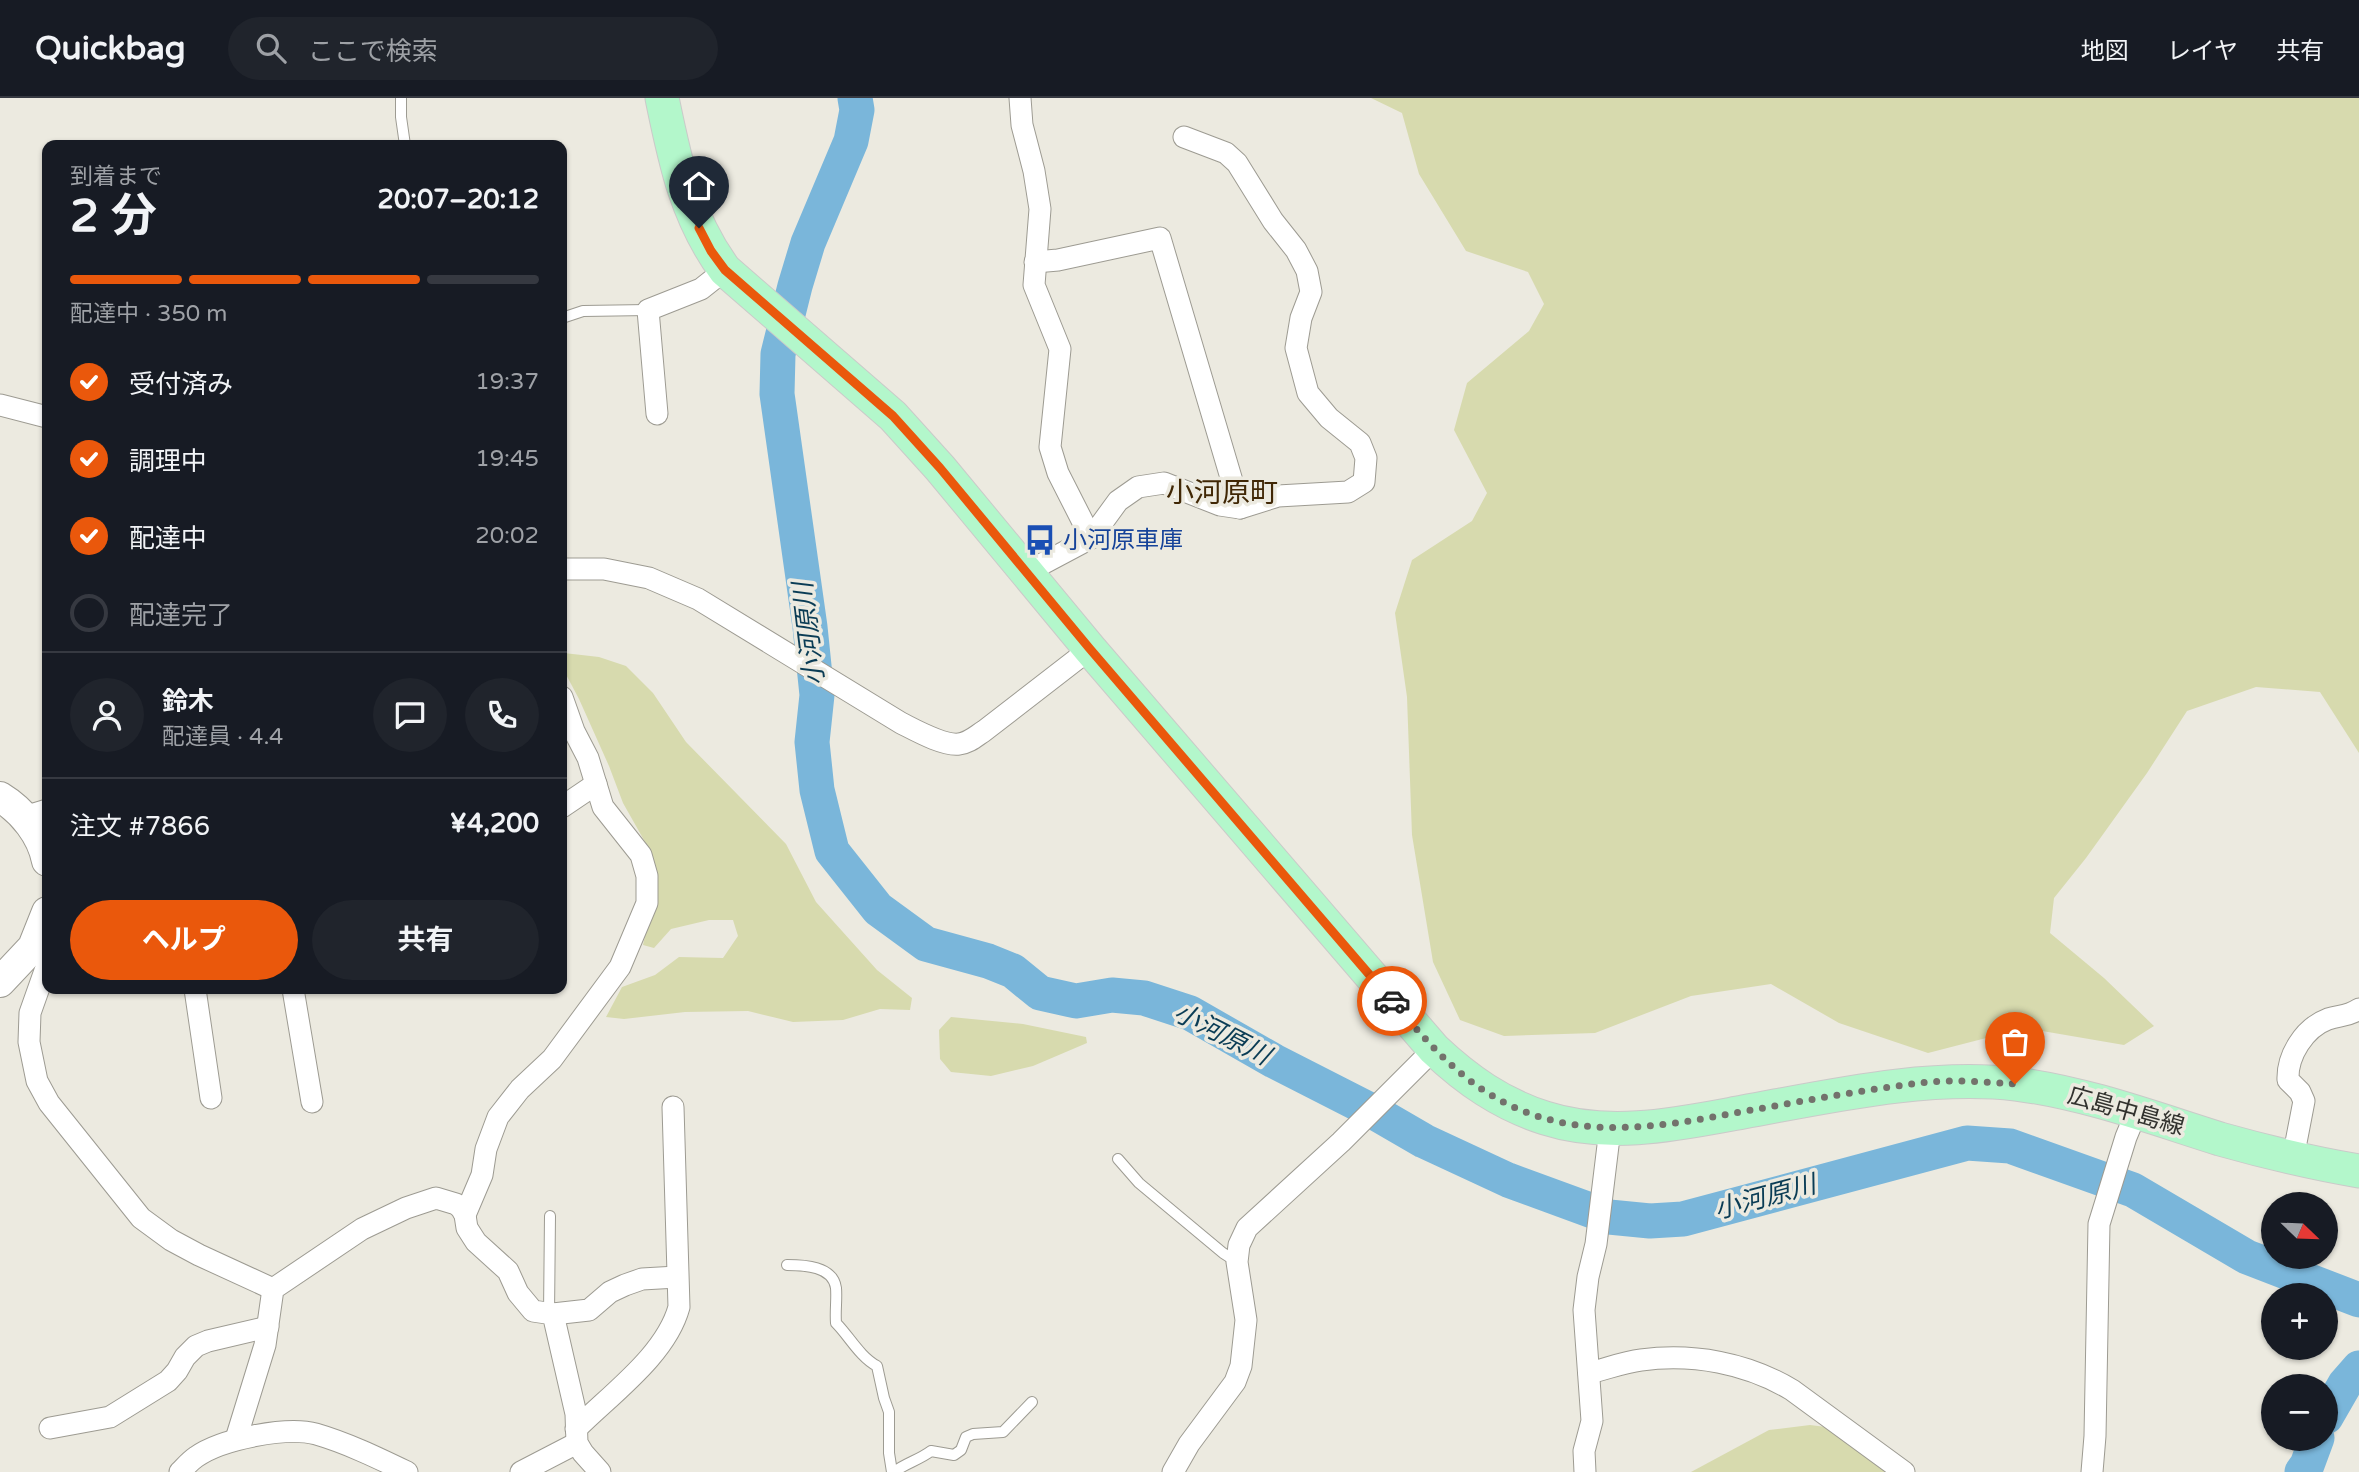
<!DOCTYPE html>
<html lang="ja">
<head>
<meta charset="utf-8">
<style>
	:root { --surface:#171b24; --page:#20242c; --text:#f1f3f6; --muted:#9ea1a6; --line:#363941; --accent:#ea580c }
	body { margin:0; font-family:"Varela Round","Noto Sans JP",sans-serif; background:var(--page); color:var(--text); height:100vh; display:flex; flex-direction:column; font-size:26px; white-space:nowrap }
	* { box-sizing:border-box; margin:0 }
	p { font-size:23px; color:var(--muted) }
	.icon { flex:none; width:38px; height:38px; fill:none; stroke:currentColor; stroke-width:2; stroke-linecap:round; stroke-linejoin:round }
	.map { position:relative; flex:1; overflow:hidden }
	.sheet { position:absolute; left:42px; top:42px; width:525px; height:854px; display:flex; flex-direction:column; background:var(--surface); border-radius:14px; box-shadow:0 2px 5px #0004 }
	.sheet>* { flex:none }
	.needle { width:46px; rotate:113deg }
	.buttons { position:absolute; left:2261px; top:1094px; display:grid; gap:14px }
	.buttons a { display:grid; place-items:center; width:77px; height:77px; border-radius:50%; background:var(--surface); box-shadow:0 2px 5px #0004; font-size:35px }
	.pin { position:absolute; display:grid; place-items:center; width:60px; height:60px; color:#fff; margin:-72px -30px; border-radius:50% 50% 50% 0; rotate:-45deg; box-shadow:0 0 7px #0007 }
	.pin .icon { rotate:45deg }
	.courier { position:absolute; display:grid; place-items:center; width:70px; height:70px; margin:-35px; border:5px solid #ea580c; border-radius:50%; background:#fff; color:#222; box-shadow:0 2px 9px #0007 }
	.headline em { font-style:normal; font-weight:700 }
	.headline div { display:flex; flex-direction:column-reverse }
	.headline { display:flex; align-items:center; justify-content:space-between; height:119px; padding:0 28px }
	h1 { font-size:46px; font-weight:700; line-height:52px }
	.bar { display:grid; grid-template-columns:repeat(4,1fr); gap:10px 7px; align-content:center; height:84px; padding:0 28px }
	.bar i { height:9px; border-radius:5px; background:var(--line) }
	.bar .active { background:var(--accent) }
	.bar p { grid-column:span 4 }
	.line { display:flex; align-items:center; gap:18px; padding:0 28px; border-top:2px solid var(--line) }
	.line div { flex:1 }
	.round { display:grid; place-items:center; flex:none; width:74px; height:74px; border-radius:37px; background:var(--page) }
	ol { padding:0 28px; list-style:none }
	li { display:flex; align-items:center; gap:21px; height:77px }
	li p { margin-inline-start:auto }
	li .icon { padding:7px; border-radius:50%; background:var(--accent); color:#fff; stroke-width:4 }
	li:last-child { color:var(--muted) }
	li i { width:38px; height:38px; border:4px solid var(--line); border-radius:50% }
	.action { display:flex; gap:14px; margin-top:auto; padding:14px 28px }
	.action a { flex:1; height:80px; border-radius:42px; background:var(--accent); color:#fff; font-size:28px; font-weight:700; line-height:80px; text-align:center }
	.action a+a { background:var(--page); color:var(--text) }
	header { display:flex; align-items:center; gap:42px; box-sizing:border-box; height:98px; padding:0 35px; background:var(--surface); border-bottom:2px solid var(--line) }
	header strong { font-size:33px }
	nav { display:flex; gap:38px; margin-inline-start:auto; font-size:24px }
	.search { width:490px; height:63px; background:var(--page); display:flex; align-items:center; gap:18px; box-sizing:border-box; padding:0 24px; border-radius:38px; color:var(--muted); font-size:26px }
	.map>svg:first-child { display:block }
	.green { fill:#d7daae }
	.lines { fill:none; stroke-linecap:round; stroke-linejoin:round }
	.river { stroke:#7ab6da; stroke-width:35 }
	.service-casing { stroke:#9d9b92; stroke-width:12 }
	.minor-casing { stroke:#9d9b92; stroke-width:23 }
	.secondary-casing { stroke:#9d9b92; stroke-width:32 }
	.primary-casing { stroke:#cacac9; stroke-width:35 }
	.service { stroke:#fff; stroke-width:10 }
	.minor { stroke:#fff; stroke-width:21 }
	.secondary { stroke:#fff; stroke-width:30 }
	.primary { stroke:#b3f7cb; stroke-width:33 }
	.done { stroke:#73726c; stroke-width:7; stroke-dasharray:0 12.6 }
	.route { stroke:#ea580c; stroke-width:9 }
	.labels { text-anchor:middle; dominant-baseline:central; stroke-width:7; stroke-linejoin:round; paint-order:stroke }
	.transit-label { font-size:24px; fill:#164399; stroke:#eceae0; text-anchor:start }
	.street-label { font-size:24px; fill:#32322e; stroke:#eceae0 }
	.water-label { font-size:26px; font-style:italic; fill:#0a3c55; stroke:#eceae0 }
	.quarter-label { font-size:28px; fill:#402705; stroke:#eceae0 }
</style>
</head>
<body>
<header>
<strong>Quickbag</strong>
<div class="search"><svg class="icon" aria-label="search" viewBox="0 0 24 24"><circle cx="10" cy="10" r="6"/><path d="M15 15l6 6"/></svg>ここで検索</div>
<nav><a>地図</a><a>レイヤ</a><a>共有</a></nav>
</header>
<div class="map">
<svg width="2359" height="1374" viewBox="0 0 2359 1374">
	<rect width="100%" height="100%" fill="#eceae0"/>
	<!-- green -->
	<g class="green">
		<path d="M1371 0H2359V655L2320 594 2256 589 2187 613 2147 675 2086 760 2054 800 2050 835 2104 880 2154 928 2124 947 2025 930 1928 955 1839 925 1771 886 1691 898 1595 935 1504 938 1460 922 1433 864 1412 737 1407 599 1395 515 1412 462 1472 423 1487 395 1454 332 1467 285 1529 233 1544 206 1528 174 1466 153 1419 76 1402 15Z"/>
		<path d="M564 555 599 559 626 568 653 595 686 644 786 746 816 804 877 872 912 900 910 912 880 911 843 922 793 924 748 913 685 914 624 921 606 919 622 889 655 877 679 859 723 860 738 838 733 822H709L671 831 654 850 643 847 655 792 649 751 623 705 609 668 579 601 562 569Z"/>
		<path d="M951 919 1023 926 1086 939 1087 945 1033 968 991 978 951 974 940 961 939 932Z"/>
		<path d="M1810 1327 1834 1330 1892 1374H1691L1769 1332Z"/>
	</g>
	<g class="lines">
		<!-- river -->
		<g class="river">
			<path d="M855 0 857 12 851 43 808 145 795 188 778 256 777 296 810 529 817 597 812 644 817 692 832 753 878 811 926 846 988 863 1013 873 1040 895 1076 903 1112 897 1144 900 1190 915 1274 963 1374 1014 1424 1043 1508 1082 1609 1119 1650 1123 1683 1121 1967 1045 2010 1048 2133 1092 2247 1159 2359 1202"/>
			<path d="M2326 1319 2345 1286 2359 1270"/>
			<path d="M2302 1374 2307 1367 2317 1340"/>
		</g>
		<defs>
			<g id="service">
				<path d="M401 0V19L405 47"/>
				<path d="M562 220 583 213 648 212"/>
				<path d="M1118 1061 1139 1085 1223 1155 1237 1164"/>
				<path d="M787 1167C804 1167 833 1168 836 1190 837 1201 835 1213 836 1225 849 1238 860 1259 877 1268L884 1300 889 1314V1355L892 1374"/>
				<path d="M549 1216 550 1118"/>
				<path d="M894 1374C906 1365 919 1362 931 1353L954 1357 961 1352 966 1339 973 1336 1003 1334 1032 1304"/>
			</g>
			<g id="minor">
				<path d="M1020 0 1022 27 1034 73 1040 111 1034 187 1060 251 1050 349 1058 375 1091 440"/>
				<path d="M1035 164 1058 162 1160 140 1240 410"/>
				<path d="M0 307 47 319"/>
				<path d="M657 316 648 212 701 191 725 172"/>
				<path d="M562 471H604L649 480 698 501 901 625C915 632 943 648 959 646 969 645 976 638 984 633L1090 551"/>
				<path d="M1027 474 1091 440 1118 403 1138 389 1164 385 1220 407 1240 410 1278 398 1348 394 1364 384 1366 360 1360 345 1329 320 1308 295 1296 250 1301 220 1311 194 1307 173 1296 152 1273 123 1237 65 1226 55 1184 39"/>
				<path d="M562 709 596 686"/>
				<path d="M24 719 47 712"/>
				<path d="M47 867 30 915 29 944 37 983 49 1005 141 1120 171 1142 199 1157 273 1191"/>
				<path d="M195 891 211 1000"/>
				<path d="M293 891 312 1004"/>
				<path d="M2293 1060 2304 1003 2300 994 2288 982C2287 958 2304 930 2328 921 2340 917 2347 919 2359 911"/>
				<path d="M465 1117 482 1077 486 1051 498 1019 520 991 552 961 620 869 647 805V778L641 757 603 709 588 660 574 633 562 599"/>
				<path d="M553 1216 589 1212 610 1194 625 1187 642 1181 677 1179"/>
				<path d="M1589 1275C1606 1271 1624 1264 1641 1262 1693 1255 1747 1265 1792 1292L1904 1374"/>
				<path d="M50 1330 110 1319 168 1283 177 1273 185 1259 196 1248 208 1243 268 1229"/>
				<path d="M576 1331C611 1296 666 1257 679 1209L673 1009"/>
				<path d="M236 1341 265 1247 273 1191 362 1131 406 1110 436 1100 456 1106 461 1110 465 1117 467 1130 476 1144 508 1173 518 1195 533 1213 553 1216 576 1316 577 1345 583 1355 600 1374"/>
				<path d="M180 1374C185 1369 190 1363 196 1359 221 1341 287 1328 316 1336 347 1345 378 1360 407 1374"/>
				<path d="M521 1374 577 1345"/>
				<path d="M1173 1374 1189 1346 1235 1284 1241 1268 1246 1222 1237 1164 1239 1147 1247 1130 1341 1044 1434 951"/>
				<path d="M1585 1374 1584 1353 1592 1323 1584 1212 1588 1179 1596 1146 1610 1031"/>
				<path d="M2092 1374 2095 1338 2099 1126 2126 1039 2136 1015"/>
			</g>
			<g id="secondary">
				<path d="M0 699C23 713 42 737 47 763"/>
				<path d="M0 884 33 849 47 814"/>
			</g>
			<path id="primary" d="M662 0C675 63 686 119 725 172L893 318 940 370 1090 551 1434 951C1467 982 1501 1006 1545 1020 1610 1041 1678 1026 1743 1014 1831 998 1928 976 2016 986 2086 995 2153 1020 2220 1041 2266 1054 2312 1065 2359 1073"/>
		</defs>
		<!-- service casing -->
		<use href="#service" class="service-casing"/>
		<!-- minor casing -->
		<use href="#minor" class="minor-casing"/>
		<!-- secondary casing -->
		<use href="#secondary" class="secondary-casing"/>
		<!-- primary casing -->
		<use href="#primary" class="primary-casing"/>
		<!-- service -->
		<use href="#service" class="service"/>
		<!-- minor -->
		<use href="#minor" class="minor"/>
		<!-- secondary -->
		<use href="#secondary" class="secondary"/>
		<!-- primary -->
		<use href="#primary" class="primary"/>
	</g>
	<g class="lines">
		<!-- done -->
		<path class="done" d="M1392 903C1420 935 1447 968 1483 992 1567 1047 1654 1030 1746 1013 1804 1003 1862 992 1920 985 1951 981 1984 984 2015 986"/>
		<!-- route -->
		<path class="route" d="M699 130 711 153 725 172 893 318 940 370 1090 551 1392 903"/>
	</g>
	<!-- icons -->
	<defs>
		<symbol id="bus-bare" viewBox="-9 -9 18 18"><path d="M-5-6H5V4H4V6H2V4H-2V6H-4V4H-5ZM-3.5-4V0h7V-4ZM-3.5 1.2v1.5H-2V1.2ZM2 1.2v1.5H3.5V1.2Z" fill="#1a4fb4" stroke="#eceae0" stroke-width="2.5" paint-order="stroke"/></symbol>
	</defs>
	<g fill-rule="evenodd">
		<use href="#bus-bare" x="1018" y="420" width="44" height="44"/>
	</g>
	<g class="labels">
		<!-- transit labels -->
		<g class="transit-label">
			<text x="1063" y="442">小河原車庫</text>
		</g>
		<!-- street labels -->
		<g class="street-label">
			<text transform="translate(2126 1013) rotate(16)">広島中島線</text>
		</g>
		<!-- water labels -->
		<g class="water-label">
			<text transform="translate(809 536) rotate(-97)">小河原川</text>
			<text transform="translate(1222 936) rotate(27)">小河原川</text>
			<text transform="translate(1765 1099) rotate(-15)">小河原川</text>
		</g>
		<!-- quarter labels -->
		<g class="quarter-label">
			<text x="1222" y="395">小河原町</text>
		</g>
	</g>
</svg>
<div class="buttons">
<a><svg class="needle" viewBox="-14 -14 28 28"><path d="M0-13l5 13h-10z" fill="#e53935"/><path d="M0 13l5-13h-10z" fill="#9ea1a6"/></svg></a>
<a>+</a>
<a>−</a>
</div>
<div class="pin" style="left:2015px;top:986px;background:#ea580c"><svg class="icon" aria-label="bag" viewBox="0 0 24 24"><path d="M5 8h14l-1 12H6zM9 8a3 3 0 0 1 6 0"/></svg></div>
<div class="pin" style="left:699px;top:130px;background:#1f2937"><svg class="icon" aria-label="home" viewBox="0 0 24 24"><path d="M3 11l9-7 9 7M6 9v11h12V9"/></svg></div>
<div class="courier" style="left:1392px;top:903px"><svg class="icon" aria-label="car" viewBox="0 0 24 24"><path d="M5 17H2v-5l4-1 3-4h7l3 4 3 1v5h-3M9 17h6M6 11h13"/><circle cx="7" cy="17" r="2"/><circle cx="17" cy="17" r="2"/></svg></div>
<section class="sheet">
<div class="headline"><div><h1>2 分</h1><p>到着まで</p></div><em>20:07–20:12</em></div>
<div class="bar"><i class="active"></i><i class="active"></i><i class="active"></i><i></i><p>配達中 · 350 m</p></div>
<ol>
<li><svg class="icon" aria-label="check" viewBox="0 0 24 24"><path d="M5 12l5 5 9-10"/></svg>受付済み<p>19:37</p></li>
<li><svg class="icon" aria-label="check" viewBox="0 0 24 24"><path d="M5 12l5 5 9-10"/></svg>調理中<p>19:45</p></li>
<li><svg class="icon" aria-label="check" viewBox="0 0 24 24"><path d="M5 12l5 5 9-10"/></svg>配達中<p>20:02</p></li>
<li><i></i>配達完了</li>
</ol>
<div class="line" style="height:126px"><a class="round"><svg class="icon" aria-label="person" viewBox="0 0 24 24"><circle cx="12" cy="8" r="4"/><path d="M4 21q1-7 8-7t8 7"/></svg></a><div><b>鈴木</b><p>配達員 · 4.4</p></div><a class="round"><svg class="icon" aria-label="chat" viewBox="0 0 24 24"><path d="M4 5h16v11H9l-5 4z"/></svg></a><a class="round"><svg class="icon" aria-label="phone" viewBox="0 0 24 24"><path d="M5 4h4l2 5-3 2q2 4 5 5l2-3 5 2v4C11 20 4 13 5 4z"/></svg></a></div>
<div class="line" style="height:91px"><div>注文 #7866</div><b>¥4,200</b></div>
<div class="action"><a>ヘルプ</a><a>共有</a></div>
</section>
</div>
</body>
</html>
